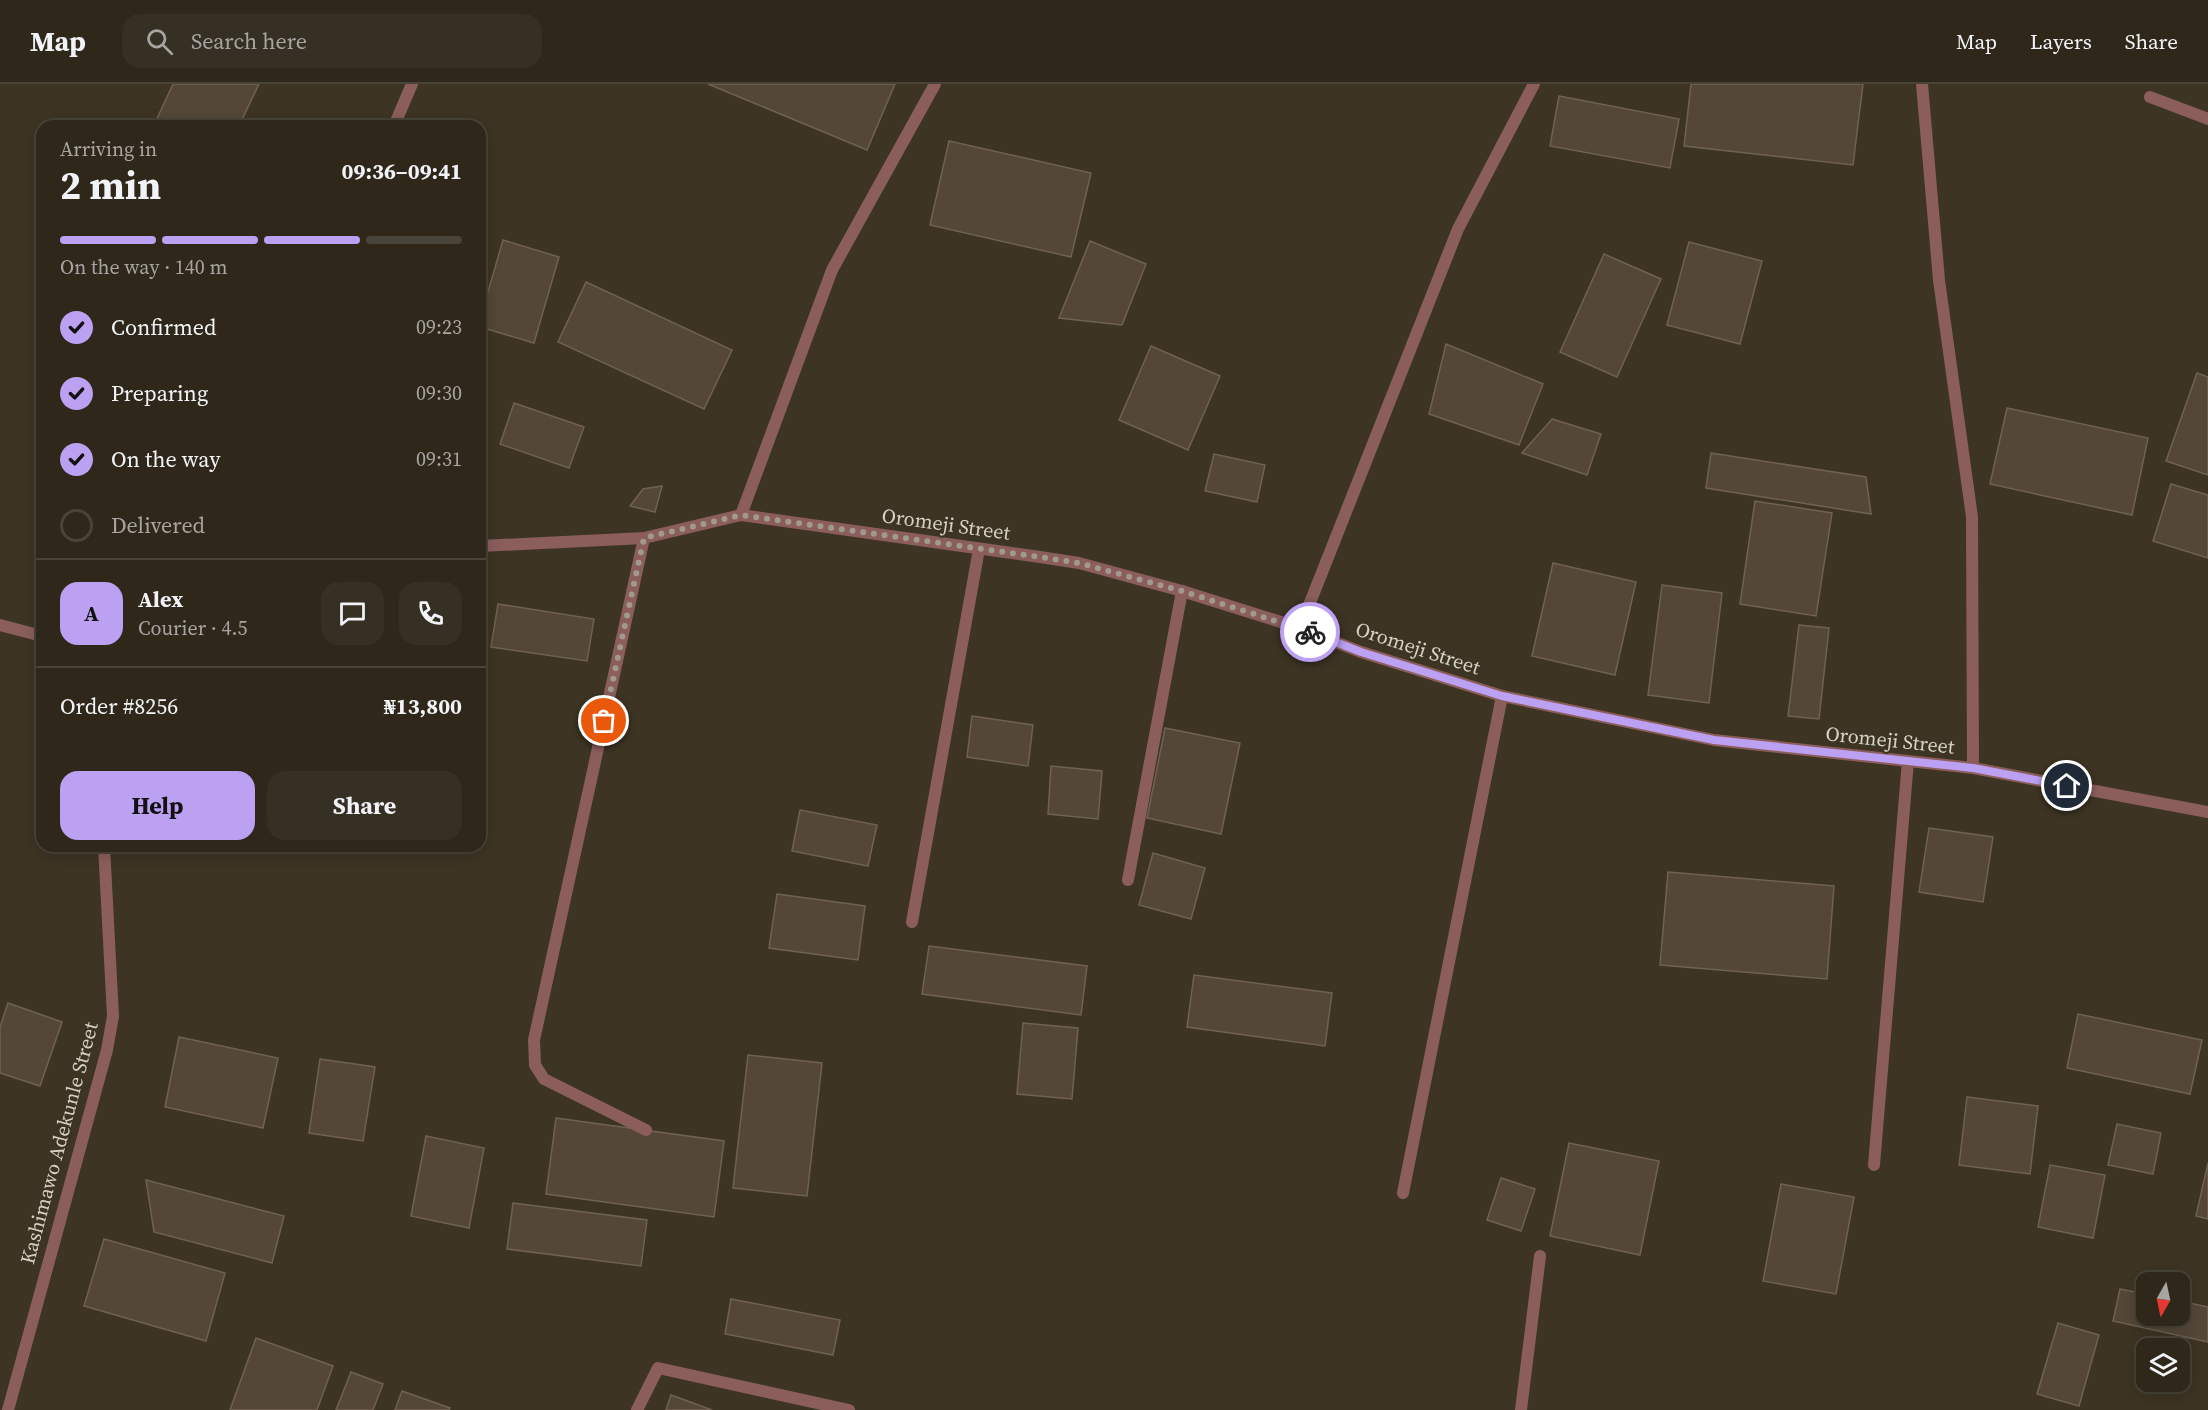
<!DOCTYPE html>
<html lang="en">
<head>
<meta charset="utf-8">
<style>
	:root { --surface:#2e271a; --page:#362f23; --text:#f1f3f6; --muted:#a7a5a2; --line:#494439; --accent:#bca0f2 }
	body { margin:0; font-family:"Source Serif 4",serif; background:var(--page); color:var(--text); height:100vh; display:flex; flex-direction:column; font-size:22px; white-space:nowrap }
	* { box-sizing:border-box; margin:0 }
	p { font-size:20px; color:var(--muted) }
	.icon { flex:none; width:33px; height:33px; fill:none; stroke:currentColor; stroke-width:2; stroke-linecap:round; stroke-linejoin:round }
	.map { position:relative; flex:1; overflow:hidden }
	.details { position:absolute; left:36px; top:36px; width:450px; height:732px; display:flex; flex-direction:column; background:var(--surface); border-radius:18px; box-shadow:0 3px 15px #0003,0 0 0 2px var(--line) }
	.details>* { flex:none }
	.needle { width:39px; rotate:189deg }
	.controls { position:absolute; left:2136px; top:1188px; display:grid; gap:12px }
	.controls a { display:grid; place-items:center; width:54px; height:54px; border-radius:12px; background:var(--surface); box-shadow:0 3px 15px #0003,0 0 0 2px var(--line); font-size:30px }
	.pin { position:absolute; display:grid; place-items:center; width:51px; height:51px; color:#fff; margin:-26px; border:3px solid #fff; border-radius:50%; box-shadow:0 2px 6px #0007 }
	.courier { position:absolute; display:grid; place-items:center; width:60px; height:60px; margin:-30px; border:4px solid #bca0f2; border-radius:50%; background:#fff; color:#222; box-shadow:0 2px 8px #0007 }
	.overview em { font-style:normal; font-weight:700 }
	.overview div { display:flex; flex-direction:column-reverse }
	.overview { display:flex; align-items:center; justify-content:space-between; height:102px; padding:0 24px }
	h1 { font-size:39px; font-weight:700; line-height:45px }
	.bar { display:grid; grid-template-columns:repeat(4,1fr); gap:9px 6px; align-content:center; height:72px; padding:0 24px }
	.bar i { height:8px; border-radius:4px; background:var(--line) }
	.bar .active { background:var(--accent) }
	.bar p { grid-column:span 4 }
	.line { display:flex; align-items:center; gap:15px; padding:0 24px; border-top:2px solid var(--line) }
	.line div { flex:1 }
	.round { display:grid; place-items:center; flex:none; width:63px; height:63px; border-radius:18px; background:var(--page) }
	ol { padding:0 24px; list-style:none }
	li { display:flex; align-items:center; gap:18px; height:66px }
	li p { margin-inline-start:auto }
	li .icon { padding:6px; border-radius:50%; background:var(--accent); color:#111; stroke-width:4 }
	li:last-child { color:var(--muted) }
	li i { width:33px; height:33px; border:3px solid var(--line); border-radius:50% }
	.button { display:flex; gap:12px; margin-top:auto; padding:12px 24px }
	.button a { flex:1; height:69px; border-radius:18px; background:var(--accent); color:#111; font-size:24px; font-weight:700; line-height:69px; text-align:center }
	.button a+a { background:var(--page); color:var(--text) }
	header { display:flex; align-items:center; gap:36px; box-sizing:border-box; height:84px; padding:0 30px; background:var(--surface); border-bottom:2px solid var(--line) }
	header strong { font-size:28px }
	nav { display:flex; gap:33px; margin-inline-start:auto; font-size:21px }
	.search { width:420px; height:54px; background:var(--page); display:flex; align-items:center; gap:15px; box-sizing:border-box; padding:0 21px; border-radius:18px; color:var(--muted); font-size:22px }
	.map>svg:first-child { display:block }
	.building { fill:#544738; stroke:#706252; stroke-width:1.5 }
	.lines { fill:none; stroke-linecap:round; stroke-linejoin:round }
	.minor { stroke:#8b5e5c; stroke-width:12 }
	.done { stroke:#a0998d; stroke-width:6; stroke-dasharray:0 10.8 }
	.route { stroke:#bca0f2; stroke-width:8 }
	.labels { text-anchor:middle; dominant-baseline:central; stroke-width:4.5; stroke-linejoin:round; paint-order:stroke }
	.street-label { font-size:20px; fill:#d6d0c6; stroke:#3d3423 }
</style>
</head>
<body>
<header>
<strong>Map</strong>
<div class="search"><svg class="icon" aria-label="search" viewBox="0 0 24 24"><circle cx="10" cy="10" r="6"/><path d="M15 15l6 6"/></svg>Search here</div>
<nav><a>Map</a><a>Layers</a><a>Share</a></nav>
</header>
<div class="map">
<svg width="2208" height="1326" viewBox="0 0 2208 1326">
	<rect width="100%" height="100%" fill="#3d3423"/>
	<!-- building -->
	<g class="building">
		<path d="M173 0H259L239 42H161L155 39Z"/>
		<path d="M708 0H895L867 66Z"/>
		<path d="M1691 0H1863L1853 81 1684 62Z"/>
		<path d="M1559 12 1679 35 1670 84 1550 62Z"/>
		<path d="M949 57 1091 89 1071 173 930 141Z"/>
		<path d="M503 156 559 173 534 259 480 243V235Z"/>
		<path d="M1090 157 1146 180 1122 241 1059 234Z"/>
		<path d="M1689 158 1762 177 1740 260 1667 241Z"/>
		<path d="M1604 170 1661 195 1617 293 1560 268Z"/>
		<path d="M586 198 732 266 704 325 558 258Z"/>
		<path d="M1446 260 1543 300 1519 361 1429 330Z"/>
		<path d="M1151 262 1220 292 1188 366 1119 336Z"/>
		<path d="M2197 289 2208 293V391L2166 377Z"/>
		<path d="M514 319 584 343 569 384 500 360Z"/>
		<path d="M2007 324 2148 354 2132 431 1990 400Z"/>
		<path d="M1552 335 1601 350 1587 391 1522 369Z"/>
		<path d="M1711 369 1866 393 1871 430 1706 404Z"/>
		<path d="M1214 370 1265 381 1257 418 1205 407Z"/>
		<path d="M2171 400 2208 411V474L2153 457Z"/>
		<path d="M662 402 655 428 630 422 643 405Z"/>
		<path d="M1755 417 1832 429 1816 532 1740 520Z"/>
		<path d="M1553 479 1636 498 1615 591 1532 572Z"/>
		<path d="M1662 501 1722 509 1709 619 1648 611Z"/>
		<path d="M498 520 594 535 587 577 491 563Z"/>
		<path d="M1799 541 1829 544 1819 635 1788 632Z"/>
		<path d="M972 632 1033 641 1028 682 967 673Z"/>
		<path d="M1165 644 1240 659 1221 750 1147 734Z"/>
		<path d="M1051 682 1102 687 1098 735 1048 730Z"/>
		<path d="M800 726 877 741 868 782 792 767Z"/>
		<path d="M1929 744 1993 753 1983 818 1919 808Z"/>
		<path d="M247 762H313V766L247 765Z"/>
		<path d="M1153 769 1205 784 1191 835 1139 821Z"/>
		<path d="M1668 788 1834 802 1827 895 1660 881Z"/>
		<path d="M777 810 865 822 858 876 769 864Z"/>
		<path d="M929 862 1087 882 1081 931 922 910Z"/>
		<path d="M1194 891 1332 909 1325 962 1187 943Z"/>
		<path d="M8 919 62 938 40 1002 0 989V943Z"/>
		<path d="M2078 930 2202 956 2190 1010 2067 984Z"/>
		<path d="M1023 939 1078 944 1072 1015 1017 1010Z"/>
		<path d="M179 953 278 974 263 1044 165 1023Z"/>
		<path d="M748 971 822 979 807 1112 733 1104Z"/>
		<path d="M320 975 375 983 363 1057 309 1049Z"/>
		<path d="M1967 1013 2038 1022 2030 1090 1959 1081Z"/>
		<path d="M556 1034 724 1057 714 1133 546 1110Z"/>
		<path d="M2117 1040 2161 1049 2153 1090 2108 1081Z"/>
		<path d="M426 1052 484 1064 469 1144 411 1132Z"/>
		<path d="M1569 1059 1659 1077 1640 1171 1550 1152Z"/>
		<path d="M2208 1079V1135L2196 1132Z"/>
		<path d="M2050 1081 2105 1091 2093 1154 2038 1143Z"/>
		<path d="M1501 1094 1535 1105 1521 1147 1487 1136Z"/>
		<path d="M146 1096 284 1132 272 1179 154 1148Z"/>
		<path d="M1781 1100 1854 1113 1836 1210 1763 1197Z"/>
		<path d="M513 1119 647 1136 641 1182 507 1165Z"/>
		<path d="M104 1155 225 1189 206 1257 84 1222Z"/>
		<path d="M2120 1205 2146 1210V1232H2180V1217L2208 1223V1258L2113 1237Z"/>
		<path d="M731 1215 840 1236 833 1271 725 1250Z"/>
		<path d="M2058 1239 2099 1251 2079 1322 2037 1310Z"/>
		<path d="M256 1254 333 1282 317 1326H230Z"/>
		<path d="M351 1288 383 1300 373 1326H336Z"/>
		<path d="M402 1307 450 1324 449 1326H395Z"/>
		<path d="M671 1311 712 1326H666Z"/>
	</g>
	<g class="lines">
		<!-- minor -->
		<g class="minor">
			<path d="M1922 0 1939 196 1972 433 1973 684"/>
			<path d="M2150 13 2208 35"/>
			<path d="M394 42 412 0"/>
			<path d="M741 431 832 186 935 0"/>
			<path d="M644 454 534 956 535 981 544 995 646 1046"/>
			<path d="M480 462 644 454 741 431 1040 473 1079 479 1182 507 1300 544 1361 568 1502 612 1714 656 1973 684 2208 728"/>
			<path d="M0 541 42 552"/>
			<path d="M1300 544 1458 145 1534 0"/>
			<path d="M1128 796 1182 507"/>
			<path d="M912 838 979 465"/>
			<path d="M1874 1081 1908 677"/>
			<path d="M1403 1109 1502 612"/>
			<path d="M8 1326 107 966 113 932 104 762"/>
			<path d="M637 1326 658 1284 849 1326"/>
			<path d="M1521 1326 1540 1172"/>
		</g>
	</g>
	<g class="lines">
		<!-- done -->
		<path class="done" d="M604 637 644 454 741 431 1040 473 1079 479 1182 507 1310 548"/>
		<!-- route -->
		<path class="route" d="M1310 548 1361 568 1502 612 1714 656 1973 684 2067 702"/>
	</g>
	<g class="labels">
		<!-- street labels -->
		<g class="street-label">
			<text transform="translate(946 440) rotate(8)">Oromeji Street</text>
			<text transform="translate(1418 564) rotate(18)">Oromeji Street</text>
			<text transform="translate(1890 656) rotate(6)">Oromeji Street</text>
			<text transform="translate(59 1059) rotate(-75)">Kashimawo Adekunle Street</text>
		</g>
	</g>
</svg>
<div class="controls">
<a><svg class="needle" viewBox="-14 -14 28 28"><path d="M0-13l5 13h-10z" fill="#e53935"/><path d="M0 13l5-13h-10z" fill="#a7a5a2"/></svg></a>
<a><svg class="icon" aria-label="layers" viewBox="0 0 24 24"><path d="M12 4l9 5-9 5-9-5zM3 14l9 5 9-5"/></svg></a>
</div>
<div class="pin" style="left:604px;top:637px;background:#ea580c"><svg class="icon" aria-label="bag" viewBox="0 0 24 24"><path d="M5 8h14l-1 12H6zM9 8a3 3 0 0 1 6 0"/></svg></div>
<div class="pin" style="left:2067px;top:702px;background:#1f2937"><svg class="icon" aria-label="home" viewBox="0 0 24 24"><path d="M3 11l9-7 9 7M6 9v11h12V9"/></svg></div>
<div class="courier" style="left:1310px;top:548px"><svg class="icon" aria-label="bike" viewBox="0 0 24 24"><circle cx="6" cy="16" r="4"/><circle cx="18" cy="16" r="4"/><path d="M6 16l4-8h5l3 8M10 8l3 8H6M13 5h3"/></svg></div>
<section class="details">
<div class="overview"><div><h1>2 min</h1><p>Arriving in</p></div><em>09:36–09:41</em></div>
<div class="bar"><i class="active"></i><i class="active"></i><i class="active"></i><i></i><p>On the way · 140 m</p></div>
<ol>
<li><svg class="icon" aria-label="check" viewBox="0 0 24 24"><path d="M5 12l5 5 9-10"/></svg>Confirmed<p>09:23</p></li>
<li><svg class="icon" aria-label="check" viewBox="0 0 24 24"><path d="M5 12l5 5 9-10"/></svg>Preparing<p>09:30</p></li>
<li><svg class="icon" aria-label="check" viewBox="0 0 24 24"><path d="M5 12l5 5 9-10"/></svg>On the way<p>09:31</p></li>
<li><i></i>Delivered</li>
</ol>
<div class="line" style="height:108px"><b class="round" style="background:var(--accent);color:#111">A</b><div><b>Alex</b><p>Courier · 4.5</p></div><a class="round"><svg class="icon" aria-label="chat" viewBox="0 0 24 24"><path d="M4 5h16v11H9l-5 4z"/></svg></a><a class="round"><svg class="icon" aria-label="phone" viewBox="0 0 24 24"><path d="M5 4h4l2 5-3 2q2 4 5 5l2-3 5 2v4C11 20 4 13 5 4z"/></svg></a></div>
<div class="line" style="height:78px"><div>Order #8256</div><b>₦13,800</b></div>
<div class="button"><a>Help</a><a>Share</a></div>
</section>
</div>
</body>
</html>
